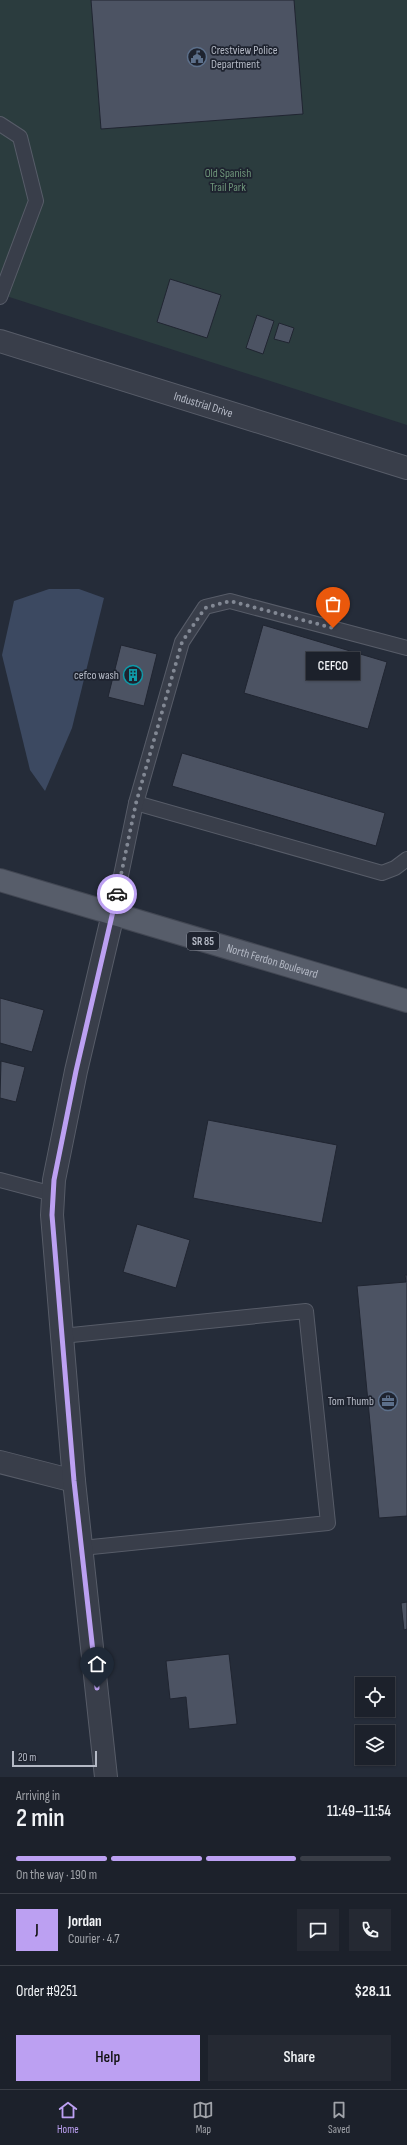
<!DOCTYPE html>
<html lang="en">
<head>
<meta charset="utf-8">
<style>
	:root { --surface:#1c212b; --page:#252933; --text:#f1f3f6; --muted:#a0a3a9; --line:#3a3e47; --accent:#bca0f2 }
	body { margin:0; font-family:"Sofia Sans Condensed",sans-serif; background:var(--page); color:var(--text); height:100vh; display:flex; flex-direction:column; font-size:15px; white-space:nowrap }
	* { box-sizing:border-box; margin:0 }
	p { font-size:13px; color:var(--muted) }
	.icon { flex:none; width:22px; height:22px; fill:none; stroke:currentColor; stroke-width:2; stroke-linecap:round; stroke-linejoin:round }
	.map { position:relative; height:1777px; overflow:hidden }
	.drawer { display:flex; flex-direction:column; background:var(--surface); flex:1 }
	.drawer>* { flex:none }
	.buttons { position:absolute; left:355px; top:1677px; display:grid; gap:8px }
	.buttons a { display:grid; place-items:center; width:40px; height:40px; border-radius:0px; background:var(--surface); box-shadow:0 1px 3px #0004,0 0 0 1px var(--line); font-size:20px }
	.scale { position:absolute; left:12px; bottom:10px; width:85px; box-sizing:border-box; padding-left:4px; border:2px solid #b4b9c5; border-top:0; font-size:11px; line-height:14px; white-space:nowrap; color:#b4b9c5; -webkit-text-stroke:3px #1e232f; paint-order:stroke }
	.pin { position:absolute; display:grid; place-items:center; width:34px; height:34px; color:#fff; margin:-41px -17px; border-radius:50% 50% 50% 0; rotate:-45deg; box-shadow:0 0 4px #0007 }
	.pin .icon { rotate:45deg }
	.courier { position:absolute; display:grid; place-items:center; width:40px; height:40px; margin:-20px; border:3px solid #bca0f2; border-radius:50%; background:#fff; color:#222; box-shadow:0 1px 5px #0007 }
	.bubble { position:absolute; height:28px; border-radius:0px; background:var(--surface); box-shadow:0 1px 3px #0004,0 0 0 1px var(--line); font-size:13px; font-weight:600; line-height:28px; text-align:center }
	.head em { font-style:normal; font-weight:600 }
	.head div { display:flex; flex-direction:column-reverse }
	.head { display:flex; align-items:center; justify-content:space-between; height:68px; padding:0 16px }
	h1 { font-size:26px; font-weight:600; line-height:30px }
	.bar { display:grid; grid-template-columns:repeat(4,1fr); gap:6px 4px; align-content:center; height:48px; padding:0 16px }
	.bar i { height:5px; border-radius:3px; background:var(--line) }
	.bar .current { background:var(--accent) }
	.bar p { grid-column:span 4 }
	.line { display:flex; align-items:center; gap:10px; padding:0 16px; border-top:1px solid var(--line) }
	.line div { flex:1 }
	.round { display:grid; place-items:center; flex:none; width:42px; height:42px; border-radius:0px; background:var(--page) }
	.cta { display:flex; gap:8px; margin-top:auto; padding:8px 16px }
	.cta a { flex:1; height:46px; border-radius:0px; background:var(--accent); color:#111; font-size:16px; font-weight:600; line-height:46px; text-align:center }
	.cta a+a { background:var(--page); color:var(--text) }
	.tab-bar { display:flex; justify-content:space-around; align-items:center; height:56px; border-top:1px solid var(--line); background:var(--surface); font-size:11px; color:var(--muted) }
	.tab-bar a { display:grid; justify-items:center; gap:2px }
	.tab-bar .current { color:var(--accent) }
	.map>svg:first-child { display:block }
	.green { fill:#2b3c3e }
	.water { fill:#3c4961 }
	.building { fill:#4c5363; stroke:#202531 }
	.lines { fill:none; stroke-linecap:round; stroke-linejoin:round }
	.service-casing { stroke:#575c68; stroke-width:16 }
	.minor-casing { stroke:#575c68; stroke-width:24 }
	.primary-casing { stroke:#424753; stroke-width:24 }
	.service { stroke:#393e4a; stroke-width:14 }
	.minor { stroke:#393e4a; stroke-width:22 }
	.primary { stroke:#575d6a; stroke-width:22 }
	.done { stroke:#828894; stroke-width:4; stroke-dasharray:0 7.2 }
	.route { stroke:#bca0f2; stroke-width:5 }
	.labels { text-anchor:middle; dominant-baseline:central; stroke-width:3.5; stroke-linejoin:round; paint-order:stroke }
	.shield { fill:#1e232f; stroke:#878c98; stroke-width:1 }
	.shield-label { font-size:11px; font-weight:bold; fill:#b4b9c5 }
	.poi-label { font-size:12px; fill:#b4b9c5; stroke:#1e232f; text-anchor:end }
	.park-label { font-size:12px; fill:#6d9479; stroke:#1e232f }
	.street-label { font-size:12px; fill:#b4b9c5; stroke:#1e232f }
</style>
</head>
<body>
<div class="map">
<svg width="407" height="1777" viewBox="0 0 407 1777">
	<rect width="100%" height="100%" fill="#252c39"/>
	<!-- green -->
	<path class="green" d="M0 0H407V425L0 294Z"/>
	<!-- water -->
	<path class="water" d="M49 589H79L104 598 72 728 45 791 30 770 2 655 14 601Z"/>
	<!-- building -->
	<g class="building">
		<path d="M91 0H294L303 114 101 129Z"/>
		<path d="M170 279 221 295 207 338 157 322Z"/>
		<path d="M257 315 274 321 263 354 246 348Z"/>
		<path d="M279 323 294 328 289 343 274 339Z"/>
		<path d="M263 625 387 662 368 729 244 693Z"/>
		<path d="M121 645 157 654 144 706 108 697Z"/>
		<path d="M182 753 385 813 376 846 172 786Z"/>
		<path d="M0 998 44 1010 32 1052 0 1043Z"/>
		<path d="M1 1061 25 1067 16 1102 0 1098Z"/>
		<path d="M208 1120 337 1145 322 1223 193 1198Z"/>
		<path d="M137 1224 190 1240 176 1288 123 1272Z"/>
		<path d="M405 1275H407V1516L379 1518 357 1286 406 1282Z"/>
		<path d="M407 1602V1629L404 1630 401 1603Z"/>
		<path d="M229 1654 237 1724 189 1729 186 1697 170 1699 166 1661Z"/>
	</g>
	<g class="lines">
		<defs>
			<g id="service">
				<path d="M0 124 20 137 36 201 0 297"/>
				<path d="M136 803 382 873 395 868 407 859"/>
				<path d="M113 914 136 803 182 642 205 607 230 601 407 648"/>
				<path d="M0 1180 53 1194"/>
				<path d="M62 1336 306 1311 328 1523 82 1548"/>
			</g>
			<g id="minor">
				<path id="s1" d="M0 341 407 468"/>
				<path d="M0 1462 74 1481"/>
				<path d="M106 1777 74 1481 52 1215 54 1180 76 1071 113 914"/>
			</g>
			<g id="primary">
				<path id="s2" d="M0 880 407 1001"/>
			</g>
		</defs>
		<!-- service casing -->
		<use href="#service" class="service-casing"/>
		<!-- minor casing -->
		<use href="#minor" class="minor-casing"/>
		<!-- primary casing -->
		<use href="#primary" class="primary-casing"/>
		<!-- service -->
		<use href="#service" class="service"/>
		<!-- minor -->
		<use href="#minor" class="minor"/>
		<!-- primary -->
		<use href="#primary" class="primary"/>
	</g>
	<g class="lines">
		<!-- done -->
		<path class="done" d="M117 894 136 803 182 642 205 608 230 601 333 628"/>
		<!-- route -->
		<path class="route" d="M97 1688 74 1481 52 1215 54 1180 76 1071 117 894"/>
	</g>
	<!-- icons -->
	<defs>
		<symbol id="civic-ring" viewBox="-11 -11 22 22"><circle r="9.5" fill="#1e232f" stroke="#5c6f8a" stroke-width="1.5"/><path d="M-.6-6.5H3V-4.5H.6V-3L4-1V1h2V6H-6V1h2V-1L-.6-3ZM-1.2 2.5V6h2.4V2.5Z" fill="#5c6f8a"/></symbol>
		<symbol id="building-ring" viewBox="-11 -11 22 22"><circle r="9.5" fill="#1e232f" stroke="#0f9aa8" stroke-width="1.5"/><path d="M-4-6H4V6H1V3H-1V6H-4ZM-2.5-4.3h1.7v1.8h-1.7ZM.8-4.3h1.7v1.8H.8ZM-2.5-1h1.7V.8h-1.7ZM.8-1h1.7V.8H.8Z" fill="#0f9aa8"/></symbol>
		<symbol id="office-ring" viewBox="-11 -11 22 22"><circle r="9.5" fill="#1e232f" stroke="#5c6f8a" stroke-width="1.5"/><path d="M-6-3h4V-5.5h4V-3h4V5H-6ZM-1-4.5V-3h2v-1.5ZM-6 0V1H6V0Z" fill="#5c6f8a"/></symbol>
	</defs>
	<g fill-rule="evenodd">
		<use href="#civic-ring" x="186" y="46" width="22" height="22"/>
		<use href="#building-ring" x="122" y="664" width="22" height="22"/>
		<use href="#office-ring" x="377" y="1390" width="22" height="22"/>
	</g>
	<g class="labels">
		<!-- shield labels -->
		<rect class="shield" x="187" y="932" width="32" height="18" rx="3"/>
		<g class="shield-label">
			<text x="203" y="941">SR 85</text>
		</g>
		<!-- poi labels -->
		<g class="poi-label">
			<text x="211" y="50" text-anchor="start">Crestview Police<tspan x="211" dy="14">Department</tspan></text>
			<text x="119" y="675">cefco wash</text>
			<text x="374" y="1401">Tom Thumb</text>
		</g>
		<!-- park labels -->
		<g class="park-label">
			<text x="228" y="173">Old Spanish<tspan x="228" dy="14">Trail Park</tspan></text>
		</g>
		<!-- street labels -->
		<g class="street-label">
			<text stroke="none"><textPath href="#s1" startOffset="213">Industrial Drive</textPath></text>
			<text stroke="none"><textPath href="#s2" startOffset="284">North Ferdon Boulevard</textPath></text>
		</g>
	</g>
</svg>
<div class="buttons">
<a><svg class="icon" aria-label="locate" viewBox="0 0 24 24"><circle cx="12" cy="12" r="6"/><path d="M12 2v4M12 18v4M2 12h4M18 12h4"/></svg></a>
<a><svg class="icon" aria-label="layers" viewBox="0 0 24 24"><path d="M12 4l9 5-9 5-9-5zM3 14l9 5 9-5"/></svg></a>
</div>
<div class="scale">20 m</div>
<div class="pin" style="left:333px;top:628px;background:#ea580c"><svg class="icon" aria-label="bag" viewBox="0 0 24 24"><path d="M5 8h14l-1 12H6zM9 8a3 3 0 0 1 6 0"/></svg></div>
<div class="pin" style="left:97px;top:1688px;background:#1f2937"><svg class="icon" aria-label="home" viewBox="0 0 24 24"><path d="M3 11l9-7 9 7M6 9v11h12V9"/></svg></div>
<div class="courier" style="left:117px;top:894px"><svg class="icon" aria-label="car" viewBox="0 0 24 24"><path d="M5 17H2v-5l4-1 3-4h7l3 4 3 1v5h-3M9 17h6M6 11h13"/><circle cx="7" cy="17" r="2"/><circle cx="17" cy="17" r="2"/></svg></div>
<div class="bubble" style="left:306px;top:652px;width:54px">CEFCO</div>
</div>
<section class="drawer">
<div class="head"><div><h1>2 min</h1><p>Arriving in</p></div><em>11:49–11:54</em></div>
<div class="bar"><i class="current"></i><i class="current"></i><i class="current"></i><i></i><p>On the way · 190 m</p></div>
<div class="line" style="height:72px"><b class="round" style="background:var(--accent);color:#111">J</b><div><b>Jordan</b><p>Courier · 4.7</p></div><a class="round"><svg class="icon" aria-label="chat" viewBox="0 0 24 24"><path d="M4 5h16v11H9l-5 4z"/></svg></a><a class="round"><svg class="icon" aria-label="phone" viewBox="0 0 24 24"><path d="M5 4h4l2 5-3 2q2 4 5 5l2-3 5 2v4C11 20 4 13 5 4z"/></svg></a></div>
<div class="line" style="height:52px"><div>Order #9251</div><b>$28.11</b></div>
<div class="cta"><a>Help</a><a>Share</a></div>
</section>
<nav class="tab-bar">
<a class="current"><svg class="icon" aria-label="home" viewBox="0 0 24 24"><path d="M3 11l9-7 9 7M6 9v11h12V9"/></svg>Home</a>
<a><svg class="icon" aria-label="map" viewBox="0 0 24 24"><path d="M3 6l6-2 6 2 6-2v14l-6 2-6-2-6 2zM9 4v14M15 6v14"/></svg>Map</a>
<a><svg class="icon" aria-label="saved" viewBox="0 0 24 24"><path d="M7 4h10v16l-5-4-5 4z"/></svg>Saved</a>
</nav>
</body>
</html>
